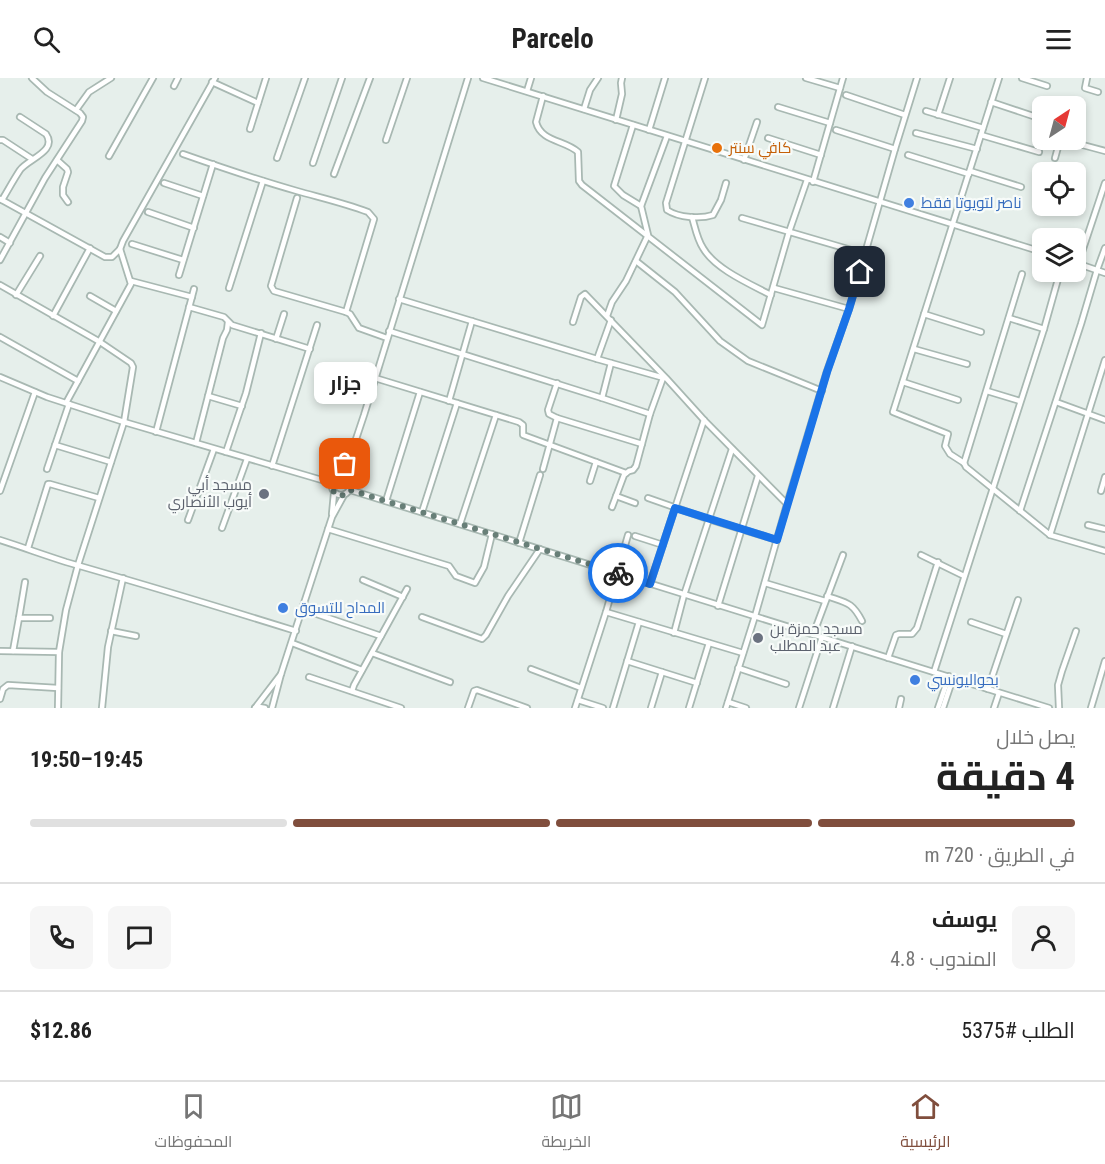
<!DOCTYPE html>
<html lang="ar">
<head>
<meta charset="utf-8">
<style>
	:root { --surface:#fff; --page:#f6f6f6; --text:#222; --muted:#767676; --line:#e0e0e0; --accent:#804e3d }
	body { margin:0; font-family:"Roboto Condensed",Cairo,sans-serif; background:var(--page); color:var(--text); direction:rtl; height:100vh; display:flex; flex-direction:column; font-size:22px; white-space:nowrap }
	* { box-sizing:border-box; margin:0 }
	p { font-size:20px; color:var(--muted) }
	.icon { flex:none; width:33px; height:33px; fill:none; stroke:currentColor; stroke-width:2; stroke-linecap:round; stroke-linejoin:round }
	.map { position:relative; height:630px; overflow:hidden; direction:ltr }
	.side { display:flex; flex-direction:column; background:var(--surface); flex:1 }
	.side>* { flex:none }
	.needle { width:39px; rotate:36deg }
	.buttons { position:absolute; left:1032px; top:18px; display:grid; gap:12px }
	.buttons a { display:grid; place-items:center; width:54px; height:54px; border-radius:9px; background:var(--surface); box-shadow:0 3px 9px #0003; font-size:30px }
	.pin { position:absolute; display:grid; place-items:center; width:51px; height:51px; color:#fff; margin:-26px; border-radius:12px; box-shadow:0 3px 9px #0006 }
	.courier { position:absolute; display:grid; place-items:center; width:60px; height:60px; margin:-30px; border:4px solid #1a73e8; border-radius:50%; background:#fff; color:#222; box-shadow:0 2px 8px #0007 }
	.bubble { position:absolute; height:42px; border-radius:9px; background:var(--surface); box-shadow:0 3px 9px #0003; font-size:20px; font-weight:700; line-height:42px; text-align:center; direction:rtl }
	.summary em { font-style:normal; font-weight:700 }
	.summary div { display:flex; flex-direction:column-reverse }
	.summary { display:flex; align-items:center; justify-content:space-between; height:102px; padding:0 30px }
	h1 { font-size:39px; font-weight:700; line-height:45px }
	.bar { display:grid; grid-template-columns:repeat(4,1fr); gap:9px 6px; align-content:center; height:72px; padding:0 30px }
	.bar i { height:8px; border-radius:4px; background:var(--line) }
	.bar .current { background:var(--accent) }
	.bar p { grid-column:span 4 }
	.line { display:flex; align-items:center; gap:15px; padding:0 30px; border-top:2px solid var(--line) }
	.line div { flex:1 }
	.round { display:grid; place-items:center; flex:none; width:63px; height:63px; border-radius:9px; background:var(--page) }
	header { display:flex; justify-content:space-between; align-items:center; height:78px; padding:0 30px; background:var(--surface); font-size:27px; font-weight:700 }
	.tab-bar { display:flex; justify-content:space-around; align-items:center; height:84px; border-top:2px solid var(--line); background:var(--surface); font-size:16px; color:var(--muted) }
	.tab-bar a { display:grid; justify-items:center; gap:3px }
	.tab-bar .current { color:var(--accent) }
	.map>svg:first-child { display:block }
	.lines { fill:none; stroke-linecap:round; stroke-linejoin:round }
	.minor-casing { stroke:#a8b8b2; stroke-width:8 }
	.minor { stroke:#fff; stroke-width:4.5 }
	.done { stroke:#687f78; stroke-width:6; stroke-dasharray:0 10.8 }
	.route { stroke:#1a73e8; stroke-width:8 }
	.food-dot { fill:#e8710a; stroke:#f7fbf9; stroke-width:2 }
	.shop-dot { fill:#3f7fe0; stroke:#f7fbf9; stroke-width:2 }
	.worship-dot { fill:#6b7280; stroke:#f7fbf9; stroke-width:2 }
	.labels { text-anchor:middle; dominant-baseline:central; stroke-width:4.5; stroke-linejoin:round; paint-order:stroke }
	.food-label { font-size:15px; fill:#c56008; stroke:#f7fbf9; text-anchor:start }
	.shop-label { font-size:15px; fill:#366cbe; stroke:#f7fbf9; text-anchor:start }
	.worship-label { font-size:15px; fill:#5b616d; stroke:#f7fbf9; text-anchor:end }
</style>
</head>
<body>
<header><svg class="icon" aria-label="menu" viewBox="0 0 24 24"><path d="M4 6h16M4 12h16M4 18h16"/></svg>Parcelo<svg class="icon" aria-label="search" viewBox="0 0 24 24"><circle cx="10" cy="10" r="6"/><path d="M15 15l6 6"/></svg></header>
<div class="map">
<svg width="1105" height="630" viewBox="0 0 1105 630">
	<rect width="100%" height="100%" fill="#e6efeb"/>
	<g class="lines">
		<defs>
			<g id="minor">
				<path d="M483 0 1042 174"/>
				<path d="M705 0 666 125 667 132C679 140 701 141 713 137L721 122 726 105"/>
				<path d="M806 0 840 10"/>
				<path d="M999 0 893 334 948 356 945 368 950 376 964 385 966 389 1050 457 1105 473"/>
				<path d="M1022 0 1047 8"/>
				<path d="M1087 0 1085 10 1098 14"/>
				<path d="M212 4 258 25"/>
				<path d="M174 8 178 0"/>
				<path d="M527 13 531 0"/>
				<path d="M846 17 905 37"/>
				<path d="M543 18 536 44C541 64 565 62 578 74L579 103 582 107 762 247 789 154 807 102"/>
				<path d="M991 24 1042 41"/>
				<path d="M778 29 830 45"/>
				<path d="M584 31 590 12 598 0"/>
				<path d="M76 32 89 14 111 0"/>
				<path d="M926 33 983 50"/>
				<path d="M938 37 950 0"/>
				<path d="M616 42 622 16 621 5 622 0"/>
				<path d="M633 47 614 108 623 117 641 128"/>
				<path d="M250 51 266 0"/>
				<path d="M649 52 665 0"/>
				<path d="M836 52 895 71"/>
				<path d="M916 55 977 71"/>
				<path d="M981 57 1039 74"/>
				<path d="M768 60 821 77"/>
				<path d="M0 62H3L32 81"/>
				<path d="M386 62 407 0"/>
				<path d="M1064 62 1105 73"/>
				<path d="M183 76C220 89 258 102 297 113 322 120 344 125 368 134L374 141 346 234"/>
				<path d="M908 77 969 96"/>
				<path d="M109 78 153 0"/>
				<path d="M277 80 305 0"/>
				<path d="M1055 80 1060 62"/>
				<path d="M57 82 67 91 68 94 63 109V117L68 124"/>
				<path d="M744 82 757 44"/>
				<path d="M313 85 342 0"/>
				<path d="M970 93 1021 109"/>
				<path d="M334 96 370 0"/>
				<path d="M813 104 843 0"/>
				<path d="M164 105 203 118"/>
				<path d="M297 120 271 208 274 213 346 234 350 236 359 250 387 260"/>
				<path d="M0 121 105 179H112L120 171 123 163 215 0"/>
				<path d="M2 122C8 112 14 101 20 92 28 81 58 73 46 56L20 39"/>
				<path d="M148 134 194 150"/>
				<path d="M692 139C695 149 697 161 703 170 715 191 750 206 771 217"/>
				<path d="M742 140 865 176"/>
				<path d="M0 159 10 165"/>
				<path d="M132 166 183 182"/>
				<path d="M0 182 45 100 82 43 83 39 80 35 47 14 32 0"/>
				<path d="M636 183 675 214 720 263 748 283 822 313"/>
				<path d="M1076 185 1105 195"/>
				<path d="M1078 186 1105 105"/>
				<path d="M179 197 213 86"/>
				<path d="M131 203 192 219"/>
				<path d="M0 207 100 264 131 285 133 289 124 344 78 487 66 532 59 574 58 630"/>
				<path d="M229 210 263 103"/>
				<path d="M774 210 849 231"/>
				<path d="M16 217 40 178"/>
				<path d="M90 218 116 233"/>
				<path d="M399 221 597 281 664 300"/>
				<path d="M189 229 224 239 232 247 310 271"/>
				<path d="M924 236 981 254"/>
				<path d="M53 238 90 170"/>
				<path d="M607 238 612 224 626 203 648 157 641 128 667 58"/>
				<path d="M1009 240 1044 251"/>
				<path d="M573 244 581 219 585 216 666 300 704 342 787 426"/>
				<path d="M389 253 602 320 650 336"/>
				<path d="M0 259 78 303"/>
				<path d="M276 261 284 236"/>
				<path d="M914 271 967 286"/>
				<path d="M597 281 611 242"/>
				<path d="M0 299 47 319 124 344 332 405"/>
				<path d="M375 300 519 344 523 347V357L626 395"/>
				<path d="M903 304 958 322"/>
				<path d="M557 305 548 332 549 336 557 340 642 366"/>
				<path d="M987 313 1020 323"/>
				<path d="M208 318 242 328"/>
				<path d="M602 320 611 285"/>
				<path d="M449 323 472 243"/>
				<path d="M1056 324 1105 342"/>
				<path d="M66 325 131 206 120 171"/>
				<path d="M156 354 194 211"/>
				<path d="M196 365 223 260 227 252 228 244"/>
				<path d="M55 367 111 384"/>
				<path d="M226 374 246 315 261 255"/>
				<path d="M964 385 1022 196"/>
				<path d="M272 388 317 247"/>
				<path d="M47 391 69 326"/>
				<path d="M543 391 557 340"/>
				<circle cx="341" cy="408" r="9"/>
				<path d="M338 399 352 373 364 337 468 0"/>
				<path d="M348 402 351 379"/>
				<path d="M590 403 596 384"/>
				<path d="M350 412 1049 630"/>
				<path d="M0 413 35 314"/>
				<path d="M1101 413 1105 399"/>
				<path d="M616 418 635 425"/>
				<path d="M648 420 708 441 777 462"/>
				<path d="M386 423 420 314"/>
				<path d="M612 429 624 397 629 393 633 392 636 388 650 336 663 300"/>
				<path d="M1020 433 1081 246 1097 192 1105 170"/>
				<path d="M422 434 457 325"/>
				<path d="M332 436 334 415"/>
				<path d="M188 442 214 371"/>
				<path d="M460 446 496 337"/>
				<path d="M1088 447 1105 451"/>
				<path d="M222 450 247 381"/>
				<path d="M328 451 449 488 456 498 475 505 484 489 492 456"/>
				<path d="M1050 457 1105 282"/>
				<path d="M635 458 663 467"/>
				<path d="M0 462C22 469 44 477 66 484 143 506 219 529 296 553"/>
				<path d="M519 465 540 397"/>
				<path d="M28 470 48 406H50L99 420"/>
				<path d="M921 477 964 498"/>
				<path d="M363 502 403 519"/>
				<path d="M765 505 825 523"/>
				<path d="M650 506 704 342"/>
				<path d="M827 518C847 525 852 524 862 543"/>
				<path d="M718 528 758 398"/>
				<path d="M302 531 381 558"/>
				<path d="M606 534 743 575"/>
				<path d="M422 539 482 561 486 557 508 518 540 471"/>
				<path d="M19 540 25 504"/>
				<path d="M971 544 1006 556"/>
				<path d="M111 553 136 558"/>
				<path d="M674 555 684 517 732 371"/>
				<path d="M813 557 843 477"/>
				<path d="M292 565 362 592"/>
				<path d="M0 573 59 574"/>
				<path d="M13 573 19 540H50"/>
				<path d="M372 575 450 604"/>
				<path d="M888 580 896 557 899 556H912L917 550 938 484"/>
				<path d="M627 583 697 605"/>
				<path d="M738 590 786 606"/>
				<path d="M531 591 581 610"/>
				<path d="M934 594 1044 251 1060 194"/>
				<path d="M309 599 401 630"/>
				<path d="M988 611 1018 522"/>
				<path d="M352 613 354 607 407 511"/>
				<path d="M0 621 3 611 8 607 58 610"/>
				<path d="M578 622 603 630"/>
				<path d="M728 624 746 630"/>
				<path d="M102 630 108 569 123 500"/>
				<path d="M255 630 281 596"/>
				<path d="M255 630 259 629 265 630"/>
				<path d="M272 630 281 596 332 439 344 417"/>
				<path d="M468 630 474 613 477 612 527 630"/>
				<path d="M575 630 606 534 628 457"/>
				<path d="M613 630 639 544"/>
				<path d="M651 630 662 594"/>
				<path d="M689 630 709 565"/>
				<path d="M726 630 755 538 787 426 827 293 849 231 895 71 917 0"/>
				<path d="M799 630 822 559"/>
				<path d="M833 630 852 568"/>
				<path d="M899 630 901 621"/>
				<path d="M938 630 949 598"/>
				<path d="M943 630 953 600"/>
				<path d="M994 630 999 615"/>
				<path d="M1059 630 1058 607 1062 593 1076 553"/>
				<path d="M1091 630 1105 583"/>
			</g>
		</defs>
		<!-- minor casing -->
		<use href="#minor" class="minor-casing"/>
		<!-- minor -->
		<use href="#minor" class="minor"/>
	</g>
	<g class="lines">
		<!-- done -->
		<path class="done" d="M345 386 338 399C333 402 331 406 332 412L338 418 345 417 350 412 618 495"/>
		<!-- route -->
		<path class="route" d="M618 495 650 506 675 430 777 462 827 294 849 231 860 194"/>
	</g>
	<!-- markers -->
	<circle class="food-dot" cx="717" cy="70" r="6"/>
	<g class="shop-dot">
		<circle cx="909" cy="125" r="6"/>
		<circle cx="283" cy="530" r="6"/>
		<circle cx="915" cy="602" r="6"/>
	</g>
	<g class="worship-dot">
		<circle cx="264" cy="416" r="6"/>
		<circle cx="758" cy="560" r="6"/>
	</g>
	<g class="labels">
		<!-- food labels -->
		<g class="food-label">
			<text x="729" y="70">كافي سنتر</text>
		</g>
		<!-- shop labels -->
		<g class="shop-label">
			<text x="921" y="125">ناصر لتويوتا فقط</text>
			<text x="295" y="530">المداح للتسوق</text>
			<text x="927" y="602">بحواليونسي</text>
		</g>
		<!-- worship labels -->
		<g class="worship-label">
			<text x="252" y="407">مسجد أبي<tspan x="252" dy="17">أيوب الأنصاري</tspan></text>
			<text x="770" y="551" text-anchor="start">مسجد حمزة بن<tspan x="770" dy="17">عبد المطلب</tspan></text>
		</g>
	</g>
</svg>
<div class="buttons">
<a><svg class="needle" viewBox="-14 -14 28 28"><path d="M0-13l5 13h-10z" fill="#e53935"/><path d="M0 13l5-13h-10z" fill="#767676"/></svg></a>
<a><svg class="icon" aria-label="locate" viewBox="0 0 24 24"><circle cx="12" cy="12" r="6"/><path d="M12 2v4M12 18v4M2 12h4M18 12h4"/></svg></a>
<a><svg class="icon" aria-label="layers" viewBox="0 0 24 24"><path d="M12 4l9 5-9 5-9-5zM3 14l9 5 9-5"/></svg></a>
</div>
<div class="pin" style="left:345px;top:386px;background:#ea580c"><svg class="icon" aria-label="bag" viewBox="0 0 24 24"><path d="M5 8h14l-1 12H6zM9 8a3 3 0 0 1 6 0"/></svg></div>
<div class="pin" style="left:860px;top:194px;background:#1f2937"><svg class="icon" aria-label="home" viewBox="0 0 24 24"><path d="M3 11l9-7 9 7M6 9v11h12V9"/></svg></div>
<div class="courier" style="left:618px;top:495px"><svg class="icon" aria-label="bike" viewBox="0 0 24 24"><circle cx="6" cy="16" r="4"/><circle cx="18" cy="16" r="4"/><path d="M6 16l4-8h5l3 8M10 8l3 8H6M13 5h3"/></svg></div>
<div class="bubble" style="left:314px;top:284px;width:63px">جزار</div>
</div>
<section class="side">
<div class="summary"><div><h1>4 دقيقة</h1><p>يصل خلال</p></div><em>19:45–19:50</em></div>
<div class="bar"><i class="current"></i><i class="current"></i><i class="current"></i><i></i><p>في الطريق · 720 m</p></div>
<div class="line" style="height:108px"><a class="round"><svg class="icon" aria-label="person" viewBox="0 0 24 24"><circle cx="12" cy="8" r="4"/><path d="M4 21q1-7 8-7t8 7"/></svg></a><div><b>يوسف</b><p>المندوب · 4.8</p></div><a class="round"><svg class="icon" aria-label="chat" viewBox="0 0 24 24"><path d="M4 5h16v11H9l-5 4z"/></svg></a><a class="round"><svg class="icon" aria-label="phone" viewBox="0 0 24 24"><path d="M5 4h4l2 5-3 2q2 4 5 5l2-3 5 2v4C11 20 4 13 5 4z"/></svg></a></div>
<div class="line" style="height:78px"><div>الطلب #5375</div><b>$12.86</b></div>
</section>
<nav class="tab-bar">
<a class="current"><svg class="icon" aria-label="home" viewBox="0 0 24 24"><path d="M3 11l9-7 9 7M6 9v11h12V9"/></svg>الرئيسية</a>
<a><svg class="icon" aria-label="map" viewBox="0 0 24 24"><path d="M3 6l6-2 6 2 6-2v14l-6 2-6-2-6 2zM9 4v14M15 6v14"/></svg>الخريطة</a>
<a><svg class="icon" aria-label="saved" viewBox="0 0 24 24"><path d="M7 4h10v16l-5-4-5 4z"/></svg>المحفوظات</a>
</nav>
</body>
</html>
